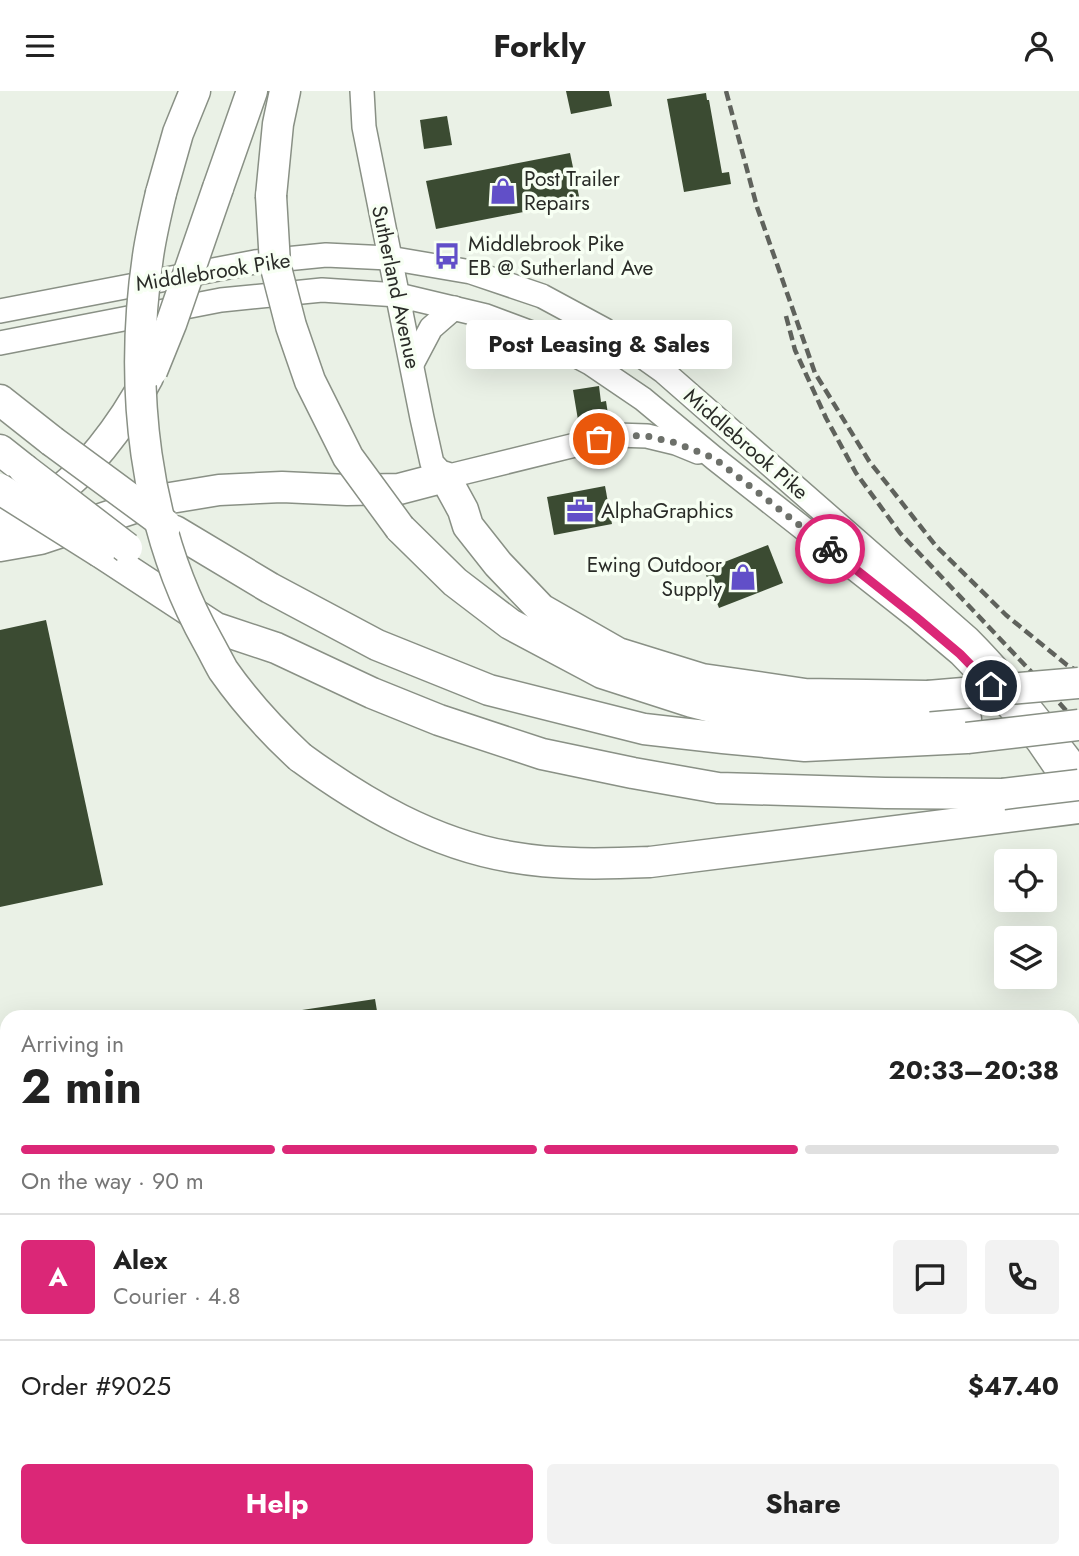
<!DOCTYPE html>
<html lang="en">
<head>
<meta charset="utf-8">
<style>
	:root { --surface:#fff; --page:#f2f2f2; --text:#222; --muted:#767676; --line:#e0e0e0; --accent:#db2777 }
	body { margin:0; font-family:Jost,sans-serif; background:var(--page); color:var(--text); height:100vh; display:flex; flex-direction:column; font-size:26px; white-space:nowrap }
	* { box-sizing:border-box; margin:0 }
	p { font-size:23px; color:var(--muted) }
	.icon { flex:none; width:38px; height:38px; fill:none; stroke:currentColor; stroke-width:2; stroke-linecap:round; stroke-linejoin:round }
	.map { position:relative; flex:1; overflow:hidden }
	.side { position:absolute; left:0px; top:919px; width:1080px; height:548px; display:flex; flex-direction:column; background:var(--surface); border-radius:21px 21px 0 0; box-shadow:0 7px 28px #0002 }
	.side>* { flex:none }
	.controls { position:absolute; left:994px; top:758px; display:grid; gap:14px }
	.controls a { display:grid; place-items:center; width:63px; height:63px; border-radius:7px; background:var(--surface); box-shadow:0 7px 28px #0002; font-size:35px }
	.pin { position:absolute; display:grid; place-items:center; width:60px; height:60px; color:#fff; margin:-30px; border:4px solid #fff; border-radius:50%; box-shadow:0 2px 7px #0007 }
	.courier { position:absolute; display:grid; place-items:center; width:70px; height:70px; margin:-35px; border:5px solid #db2777; border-radius:50%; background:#fff; color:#222; box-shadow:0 2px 9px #0007 }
	.bubble { position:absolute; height:49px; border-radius:7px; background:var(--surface); box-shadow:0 7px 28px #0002; font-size:23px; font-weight:700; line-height:49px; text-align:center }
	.head em { font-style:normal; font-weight:700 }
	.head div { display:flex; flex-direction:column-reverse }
	.head { display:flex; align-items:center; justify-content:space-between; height:119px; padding:0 21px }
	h1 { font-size:46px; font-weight:700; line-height:52px }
	.bar { display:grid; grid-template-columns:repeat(4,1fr); gap:10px 7px; align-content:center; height:84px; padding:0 21px }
	.bar i { height:9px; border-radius:5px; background:var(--line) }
	.bar .active { background:var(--accent) }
	.bar p { grid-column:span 4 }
	.line { display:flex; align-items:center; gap:18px; padding:0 21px; border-top:2px solid var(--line) }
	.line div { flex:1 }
	.round { display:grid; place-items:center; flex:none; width:74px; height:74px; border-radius:7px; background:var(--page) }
	.cta { display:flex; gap:14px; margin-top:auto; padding:14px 21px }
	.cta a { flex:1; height:80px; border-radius:7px; background:var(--accent); color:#fff; font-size:28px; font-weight:700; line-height:80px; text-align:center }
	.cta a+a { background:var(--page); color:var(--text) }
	header { display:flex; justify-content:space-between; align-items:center; height:91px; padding:0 21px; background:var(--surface); font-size:32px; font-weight:700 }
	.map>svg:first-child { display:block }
	.building { fill:#3b4b32 }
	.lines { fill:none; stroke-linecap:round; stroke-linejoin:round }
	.street-casing { stroke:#899085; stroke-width:19 }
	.secondary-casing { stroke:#899085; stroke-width:26 }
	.highway-casing { stroke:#899085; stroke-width:33 }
	.street { stroke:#fff; stroke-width:16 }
	.secondary { stroke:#fff; stroke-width:23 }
	.highway { stroke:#fff; stroke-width:30 }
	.rail { stroke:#5f625c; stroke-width:4.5; stroke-dasharray:10 5; stroke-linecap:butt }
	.highway-bridge-casing { stroke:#899085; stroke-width:33; stroke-linecap:butt }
	.highway-bridge { stroke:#fff; stroke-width:30 }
	.done { stroke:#6d706a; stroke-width:7; stroke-dasharray:0 12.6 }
	.route { stroke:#db2777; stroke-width:9 }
	.labels { text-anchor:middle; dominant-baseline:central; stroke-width:7; stroke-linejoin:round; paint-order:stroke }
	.poi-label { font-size:21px; fill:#292b27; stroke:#f7fff3; text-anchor:start }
	.street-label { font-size:21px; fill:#292b27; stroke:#f7fff3 }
</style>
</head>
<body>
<header><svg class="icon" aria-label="menu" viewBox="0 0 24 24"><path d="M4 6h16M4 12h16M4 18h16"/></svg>Forkly<svg class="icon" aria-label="person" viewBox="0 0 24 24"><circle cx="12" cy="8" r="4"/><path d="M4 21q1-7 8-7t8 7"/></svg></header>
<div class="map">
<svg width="1079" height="1465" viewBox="0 0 1079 1465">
	<rect width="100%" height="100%" fill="#eaf1e6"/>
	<!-- building -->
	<g class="building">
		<path d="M566 0H609L612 15 571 23Z"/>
		<path d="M706 2 707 9H709L722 82 729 81 731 93 684 101 667 8Z"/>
		<path d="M447 25 452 54 424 58 420 29Z"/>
		<path d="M570 62 580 110 436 138 426 90Z"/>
		<path d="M599 295 601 311 606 310 609 330 579 335 573 299Z"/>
		<path d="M605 395 612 433 554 444 547 406Z"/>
		<path d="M768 454 783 492 719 517 704 479Z"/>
		<path d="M46 529 103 794 0 816V539Z"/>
		<path d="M375 908 378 926H303L302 919Z"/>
	</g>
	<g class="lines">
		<defs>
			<g id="street">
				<path d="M0 990 7 993"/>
				<path d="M1073 1032 1079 1013"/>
				<path d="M0 1441 7 1437"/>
				<path d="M858 1465 862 1460"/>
			</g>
			<g id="secondary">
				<path d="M362 0 364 36 422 327 432 372 445 386 616 344 647 345 676 352 698 361"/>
				<path d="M0 220 255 171 326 164 389 167 471 181 542 205 605 239 664 281 968 547C1009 588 1044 634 1079 680"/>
				<path d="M0 252 221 209 322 199 398 204 486 225 537 244 590 272 643 308 714 367 916 526 960 563 991 595 1038 651 1075 705"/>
				<path d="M412 273 431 237 454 217"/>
			</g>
			<g id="highway">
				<path d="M218 97 252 0"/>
				<path d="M161 102 178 42 195 0"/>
				<path d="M271 105 278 33 285 0"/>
				<path d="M0 309 52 350"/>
				<path d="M0 359 24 378"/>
				<path d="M0 433C13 426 27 421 39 414 84 387 124 332 148 286"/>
				<path d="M400 437 455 491 510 533 602 582 692 611 727 620 808 628H966"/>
				<path d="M175 440 270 497 377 554 489 599 644 638 723 647 805 655 967 647"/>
				<path d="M0 455 40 448 158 409 219 399 282 396 347 399 399 398 445 386 463 419 468 435 498 473 541 518 618 562 702 588 805 603 928 605"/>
				<path d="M100 461 216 537 276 557 372 602 439 629 542 663 633 682 718 697 885 702 1003 703"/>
				<path d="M300 666C363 712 433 753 511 766 557 774 603 773 650 771L1079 717"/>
			</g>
		</defs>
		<!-- street casing -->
		<use href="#street" class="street-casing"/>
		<!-- secondary casing -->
		<use href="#secondary" class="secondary-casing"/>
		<!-- highway casing -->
		<use href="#highway" class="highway-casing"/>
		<!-- street -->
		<use href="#street" class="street"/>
		<!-- secondary -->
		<use href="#secondary" class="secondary"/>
		<!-- highway -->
		<use href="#highway" class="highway"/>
		<!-- rail -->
		<g class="rail">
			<path d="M726 0 757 116 815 282 869 370 936 455 1006 524 1067 574 1079 581"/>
			<path d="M786 225 795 259 826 327 856 382 900 442 1038 588 1079 634"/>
			<path d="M1073 1206 1079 1197"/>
			<path d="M882 1465 886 1460"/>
			<path d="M1071 1465 1079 1442"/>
		</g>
		<defs>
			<g id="highway-bridge">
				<path d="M161 102C156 123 151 144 148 165 129 295 143 435 208 551 213 560 218 570 223 579 244 609 273 641 300 666"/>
				<path d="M271 105 275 173 291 235 310 290 348 366 400 437"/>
				<path d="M152 280 171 233 218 97"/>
				<path d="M52 350 166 434"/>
				<path d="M24 378 127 457"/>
				<path d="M0 398 100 461"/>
				<path d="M928 605 1079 592"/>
				<path d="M967 647 1079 634"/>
				<path d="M1003 703 1079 694"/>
			</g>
		</defs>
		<!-- highway-bridge casing -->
		<use href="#highway-bridge" class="highway-bridge-casing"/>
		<!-- highway-bridge -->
		<use href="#highway-bridge" class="highway-bridge"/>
	</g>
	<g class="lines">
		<!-- done -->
		<path class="done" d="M599 348 616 344 647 345 676 352 714 367 830 458"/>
		<!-- route -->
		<path class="route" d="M830 458 916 526 960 563 991 595"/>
	</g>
	<!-- icons -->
	<defs>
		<symbol id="shop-bare" viewBox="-9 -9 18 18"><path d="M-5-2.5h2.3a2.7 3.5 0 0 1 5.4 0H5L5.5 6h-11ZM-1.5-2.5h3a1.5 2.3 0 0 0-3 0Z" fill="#614fc8" stroke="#f7fff3" stroke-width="2.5" paint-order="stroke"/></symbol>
		<symbol id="bus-bare" viewBox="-9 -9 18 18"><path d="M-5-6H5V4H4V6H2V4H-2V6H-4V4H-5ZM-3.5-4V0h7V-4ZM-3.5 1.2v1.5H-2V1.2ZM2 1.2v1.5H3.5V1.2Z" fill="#614fc8" stroke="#f7fff3" stroke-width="2.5" paint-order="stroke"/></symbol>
		<symbol id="office-bare" viewBox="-9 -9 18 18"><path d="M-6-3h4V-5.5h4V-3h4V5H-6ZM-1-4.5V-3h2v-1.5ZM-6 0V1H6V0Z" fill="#614fc8" stroke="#f7fff3" stroke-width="2.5" paint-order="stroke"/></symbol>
	</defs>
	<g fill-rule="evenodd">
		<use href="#shop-bare" x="484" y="81" width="38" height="38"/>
		<use href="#bus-bare" x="428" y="146" width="38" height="38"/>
		<use href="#office-bare" x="561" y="401" width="38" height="38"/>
		<use href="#shop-bare" x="724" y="467" width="38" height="38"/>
	</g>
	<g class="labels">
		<!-- poi labels -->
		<g class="poi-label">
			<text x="524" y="88">Post Trailer<tspan x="524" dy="24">Repairs</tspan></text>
			<text x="468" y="153">Middlebrook Pike<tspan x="468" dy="24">EB @ Sutherland Ave</tspan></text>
			<text x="601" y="420">AlphaGraphics</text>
			<text x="722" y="474" text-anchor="end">Ewing Outdoor<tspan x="722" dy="24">Supply</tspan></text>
		</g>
		<!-- street labels -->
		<g class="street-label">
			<text transform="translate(213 181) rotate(-9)">Middlebrook Pike</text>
			<text transform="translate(396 196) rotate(78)">Sutherland Avenue</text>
			<text transform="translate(746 353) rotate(41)">Middlebrook Pike</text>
		</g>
	</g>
</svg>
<div class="controls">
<a><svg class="icon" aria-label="locate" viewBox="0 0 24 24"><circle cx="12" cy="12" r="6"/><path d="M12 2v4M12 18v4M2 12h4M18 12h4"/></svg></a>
<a><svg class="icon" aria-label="layers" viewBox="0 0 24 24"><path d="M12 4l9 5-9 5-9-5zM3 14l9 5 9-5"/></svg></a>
</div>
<div class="pin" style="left:599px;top:348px;background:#ea580c"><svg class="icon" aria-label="bag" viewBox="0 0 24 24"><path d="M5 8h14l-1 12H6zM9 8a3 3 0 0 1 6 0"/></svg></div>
<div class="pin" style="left:991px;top:595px;background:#1f2937"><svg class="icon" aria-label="home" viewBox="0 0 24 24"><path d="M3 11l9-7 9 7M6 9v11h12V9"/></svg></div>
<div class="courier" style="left:830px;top:458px"><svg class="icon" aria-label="bike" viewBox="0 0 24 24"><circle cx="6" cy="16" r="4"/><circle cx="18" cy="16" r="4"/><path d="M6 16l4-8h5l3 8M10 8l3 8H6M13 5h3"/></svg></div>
<div class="bubble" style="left:466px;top:229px;width:266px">Post Leasing &amp; Sales</div>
<section class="side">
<div class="head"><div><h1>2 min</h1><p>Arriving in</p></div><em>20:33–20:38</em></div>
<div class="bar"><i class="active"></i><i class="active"></i><i class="active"></i><i></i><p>On the way · 90 m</p></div>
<div class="line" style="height:126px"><b class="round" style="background:var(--accent);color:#fff">A</b><div><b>Alex</b><p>Courier · 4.8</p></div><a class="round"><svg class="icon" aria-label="chat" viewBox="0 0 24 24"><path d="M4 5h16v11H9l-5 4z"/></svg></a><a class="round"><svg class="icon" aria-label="phone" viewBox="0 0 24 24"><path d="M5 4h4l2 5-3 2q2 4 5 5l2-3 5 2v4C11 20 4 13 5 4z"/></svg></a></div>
<div class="line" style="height:91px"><div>Order #9025</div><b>$47.40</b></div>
<div class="cta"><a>Help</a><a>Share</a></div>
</section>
</div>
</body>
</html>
